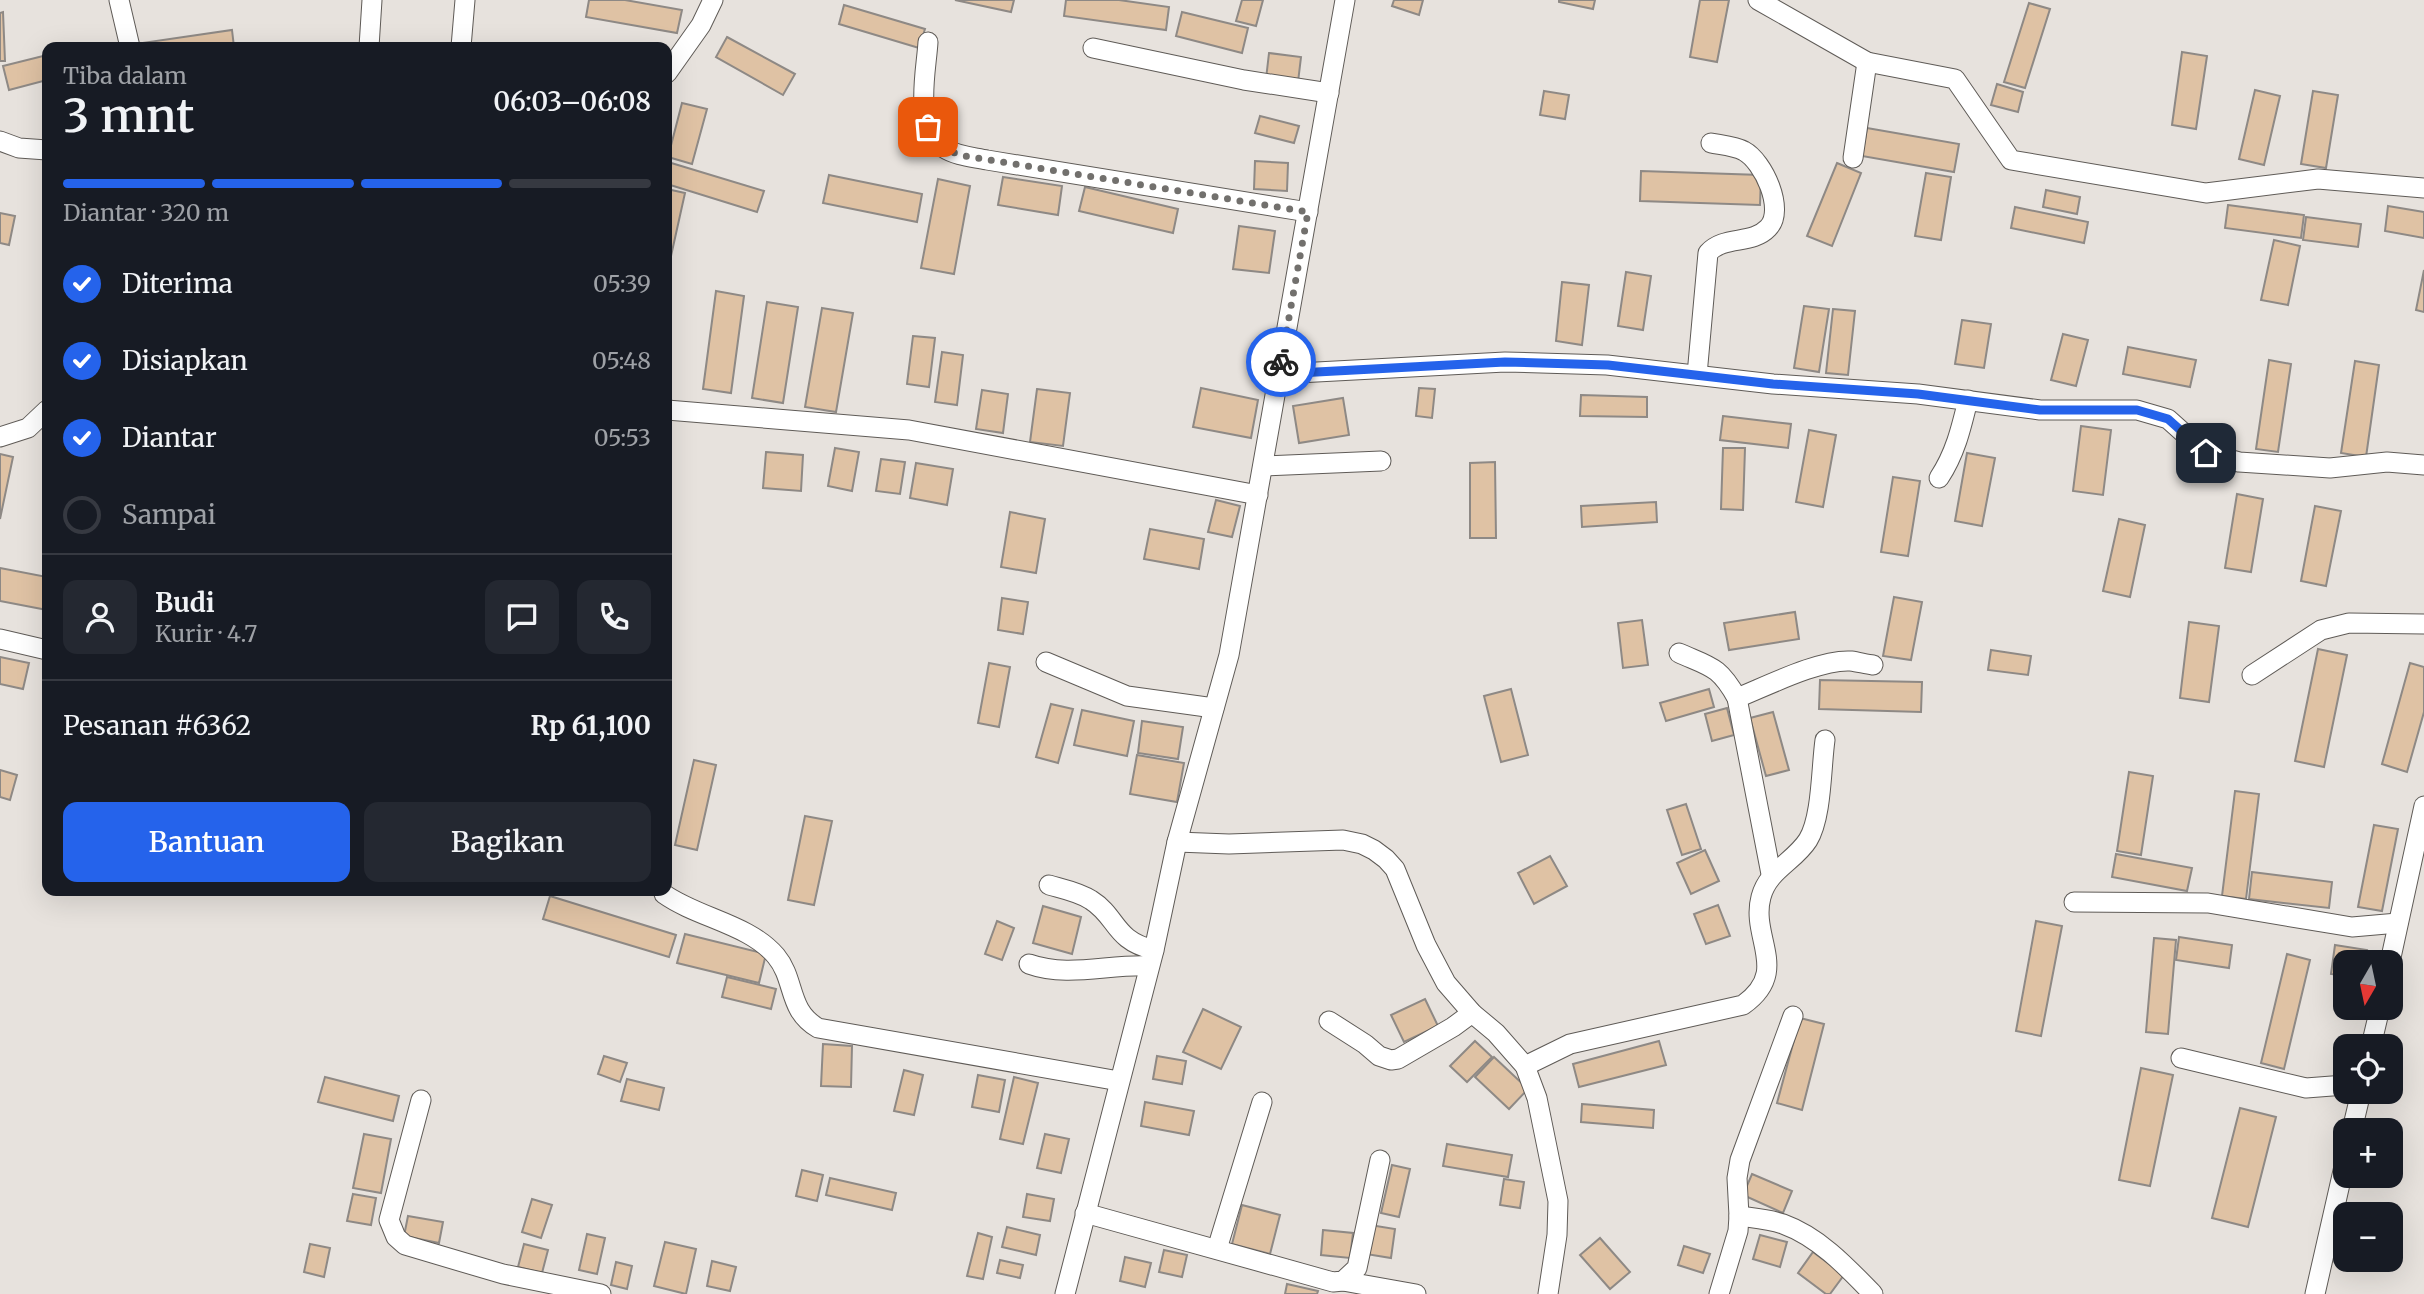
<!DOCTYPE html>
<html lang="id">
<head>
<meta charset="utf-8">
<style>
	:root { --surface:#171b24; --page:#242831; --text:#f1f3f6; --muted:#9ea1a6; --line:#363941; --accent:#2563eb }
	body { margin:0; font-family:Merriweather,serif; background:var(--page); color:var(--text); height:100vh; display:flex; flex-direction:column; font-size:26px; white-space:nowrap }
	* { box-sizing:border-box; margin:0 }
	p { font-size:23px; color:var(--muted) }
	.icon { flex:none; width:38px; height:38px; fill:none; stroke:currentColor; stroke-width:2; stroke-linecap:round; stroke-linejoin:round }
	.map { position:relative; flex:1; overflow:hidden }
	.sheet { position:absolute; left:42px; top:42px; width:630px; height:854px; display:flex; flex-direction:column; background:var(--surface); border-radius:14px; box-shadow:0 7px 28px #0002 }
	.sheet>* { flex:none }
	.needle { width:46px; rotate:189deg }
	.buttons { position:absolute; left:2333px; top:950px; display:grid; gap:14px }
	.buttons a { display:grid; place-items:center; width:70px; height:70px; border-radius:14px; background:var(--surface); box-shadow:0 7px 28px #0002; font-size:35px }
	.pin { position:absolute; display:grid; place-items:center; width:60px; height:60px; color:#fff; margin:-30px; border-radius:14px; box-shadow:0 4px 10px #0006 }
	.courier { position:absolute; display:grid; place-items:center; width:70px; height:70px; margin:-35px; border:5px solid #2563eb; border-radius:50%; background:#fff; color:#222; box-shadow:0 2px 9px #0007 }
	.summary em { font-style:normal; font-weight:600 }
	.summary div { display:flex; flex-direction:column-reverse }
	.summary { display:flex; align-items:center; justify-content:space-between; height:119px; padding:0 21px }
	h1 { font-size:46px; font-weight:600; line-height:52px }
	.bar { display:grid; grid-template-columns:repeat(4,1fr); gap:10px 7px; align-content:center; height:84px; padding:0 21px }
	.bar i { height:9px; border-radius:5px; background:var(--line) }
	.bar .active { background:var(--accent) }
	.bar p { grid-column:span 4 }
	.line { display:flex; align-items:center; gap:18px; padding:0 21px; border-top:2px solid var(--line) }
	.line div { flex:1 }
	.round { display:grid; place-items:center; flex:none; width:74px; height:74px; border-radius:14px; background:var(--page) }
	ol { padding:0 21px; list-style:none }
	li { display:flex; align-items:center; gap:21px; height:77px }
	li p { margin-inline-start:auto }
	li .icon { padding:7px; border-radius:50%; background:var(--accent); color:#fff; stroke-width:4 }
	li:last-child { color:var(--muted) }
	li i { width:38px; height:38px; border:4px solid var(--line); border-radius:50% }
	.primary-button { display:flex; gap:14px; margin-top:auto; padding:14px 21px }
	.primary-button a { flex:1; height:80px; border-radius:14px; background:var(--accent); color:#fff; font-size:28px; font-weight:600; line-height:80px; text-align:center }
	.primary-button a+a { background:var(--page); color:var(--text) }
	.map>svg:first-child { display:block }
	.building { fill:#dfc2a4; stroke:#8e8985; stroke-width:2 }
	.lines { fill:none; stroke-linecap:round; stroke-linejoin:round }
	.street-casing { stroke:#5f5b57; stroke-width:21 }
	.street { stroke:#fff; stroke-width:19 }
	.done { stroke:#72706d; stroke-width:7; stroke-dasharray:0 12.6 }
	.route { stroke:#2563eb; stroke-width:9 }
</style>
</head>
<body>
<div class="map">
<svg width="2424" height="1294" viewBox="0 0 2424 1294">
	<rect width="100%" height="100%" fill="#e7e2dd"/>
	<!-- building -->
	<g class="building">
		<path d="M589 0H625L682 10 677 33 586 17Z"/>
		<path d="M955 0H1014L1011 12Z"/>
		<path d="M1066 0H1119L1169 7 1166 30 1064 16Z"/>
		<path d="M1242 0H1263L1256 26 1236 21Z"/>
		<path d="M1394 0H1423L1419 15 1392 6Z"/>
		<path d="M1559 0H1595L1593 9 1559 2Z"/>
		<path d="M1700 0H1729L1717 62 1690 57Z"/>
		<path d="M2029 3 2050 9 2025 88 2004 82Z"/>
		<path d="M844 5 925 29 919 48 839 24Z"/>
		<path d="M3 12 5 61H0V13Z"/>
		<path d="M1182 12 1248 28 1242 53 1176 36Z"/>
		<path d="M232 30 234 47H135V44Z"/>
		<path d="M727 37 795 74 783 95 716 57Z"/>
		<path d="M2182 52 2207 56 2196 129 2172 125Z"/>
		<path d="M1269 53 1301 57 1298 82 1266 79Z"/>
		<path d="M47 55V80L9 90 3 66Z"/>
		<path d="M1997 84 2023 92 2018 112 1991 105Z"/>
		<path d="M2255 90 2280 96 2264 165 2239 159Z"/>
		<path d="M1544 91 1569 95 1565 119 1540 115Z"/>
		<path d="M2313 91 2338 95 2326 168 2301 164Z"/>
		<path d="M682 103 707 109 692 164 668 157Z"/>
		<path d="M1260 116 1299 126 1294 143 1255 133Z"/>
		<path d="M1867 128 1959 144 1954 172 1862 156Z"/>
		<path d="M1255 161 1288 163 1287 191 1254 189Z"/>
		<path d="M668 162 764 191 757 212 667 184Z"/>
		<path d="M1837 163 1861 173 1832 246 1807 236Z"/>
		<path d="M1641 171 1761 175 1760 205 1640 201Z"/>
		<path d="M1926 173 1951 177 1941 240 1915 236Z"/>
		<path d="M829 175 922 194 917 222 823 203Z"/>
		<path d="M1003 177 1062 186 1058 215 998 205Z"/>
		<path d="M938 179 970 186 954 274 921 268Z"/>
		<path d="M1085 187 1178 209 1173 233 1079 211Z"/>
		<path d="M667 189 685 193 671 256 667 255Z"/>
		<path d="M2046 190 2080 197 2077 214 2043 207Z"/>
		<path d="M2228 205 2304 215 2301 238 2225 228Z"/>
		<path d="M2388 206 2424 212V238L2385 231Z"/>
		<path d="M2015 207 2088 222 2084 243 2011 228Z"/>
		<path d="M0 213 15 216 9 245 0 243Z"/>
		<path d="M2306 217 2361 224 2358 247 2303 240Z"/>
		<path d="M1239 226 1275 231 1269 273 1233 269Z"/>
		<path d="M2274 240 2300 246 2288 305 2261 300Z"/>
		<path d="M2424 270V312L2416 310Z"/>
		<path d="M1626 272 1651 276 1643 330 1618 326Z"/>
		<path d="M1562 282 1589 285 1582 345 1556 341Z"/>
		<path d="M716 291 744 296 731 393 703 389Z"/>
		<path d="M767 302 798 307 783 403 752 398Z"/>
		<path d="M1804 306 1829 309 1819 372 1794 368Z"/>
		<path d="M822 308 853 313 836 412 805 407Z"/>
		<path d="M1833 309 1855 311 1848 375 1826 373Z"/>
		<path d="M1962 320 1991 324 1984 368 1955 364Z"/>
		<path d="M2063 334 2088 340 2076 386 2051 380Z"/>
		<path d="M913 336 935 338 929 387 907 384Z"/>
		<path d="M2128 347 2196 360 2190 387 2123 374Z"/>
		<path d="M942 352 963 355 957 405 935 402Z"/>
		<path d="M2269 360 2291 364 2278 452 2256 449Z"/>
		<path d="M2355 361 2379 365 2366 457 2341 453Z"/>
		<path d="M1201 388 1258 400 1251 438 1193 427Z"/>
		<path d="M1419 388 1435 389 1432 418 1416 416Z"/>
		<path d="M1037 389 1070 393 1063 446 1030 442Z"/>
		<path d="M982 390 1008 394 1003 433 976 429Z"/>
		<path d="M1581 395 1647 397V417L1580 416Z"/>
		<path d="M1343 398 1349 435 1299 443 1293 406Z"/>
		<path d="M1723 416 1791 424 1788 448 1720 440Z"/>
		<path d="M2081 426 2111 430 2103 495 2073 491Z"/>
		<path d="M1809 430 1836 435 1823 507 1796 502Z"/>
		<path d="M835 448 859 452 852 491 828 486Z"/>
		<path d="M1723 448H1745L1743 510 1721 509Z"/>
		<path d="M766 452 803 455 801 491 763 488Z"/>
		<path d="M1967 453 1995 458 1982 526 1955 521Z"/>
		<path d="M0 454 13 457 0 519Z"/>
		<path d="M881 459 905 462 900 494 876 491Z"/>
		<path d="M1495 462 1496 538H1470V463Z"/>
		<path d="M916 463 953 469 947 505 910 498Z"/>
		<path d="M1893 477 1920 481 1908 556 1881 552Z"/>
		<path d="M2237 494 2263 499 2251 572 2225 568Z"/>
		<path d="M1216 500 1240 506 1232 537 1208 532Z"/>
		<path d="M1656 502 1657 522 1582 527 1581 506Z"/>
		<path d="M2315 506 2341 511 2326 586 2301 581Z"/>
		<path d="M1010 512 1045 519 1036 573 1001 567Z"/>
		<path d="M2119 519 2145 525 2130 597 2103 591Z"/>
		<path d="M1150 529 1204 539 1199 569 1144 559Z"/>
		<path d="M0 568 47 577V610L0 601Z"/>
		<path d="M1894 597 1922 602 1911 660 1883 656Z"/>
		<path d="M1002 598 1028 602 1023 634 998 630Z"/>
		<path d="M1795 612 1799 639 1729 650 1724 623Z"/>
		<path d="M1642 620 1648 665 1623 668 1618 623Z"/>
		<path d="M2189 622 2219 626 2209 702 2180 698Z"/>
		<path d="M2318 649 2347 655 2324 767 2295 761Z"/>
		<path d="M1991 650 2031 656 2028 675 1988 670Z"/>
		<path d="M0 657 29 663 23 689 0 684Z"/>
		<path d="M989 663 1010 667 999 727 978 723Z"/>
		<path d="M2410 663 2424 667V712L2407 772 2382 764Z"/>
		<path d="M1820 680 1922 682 1921 712 1819 709Z"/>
		<path d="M1511 689 1528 755 1501 762 1484 696Z"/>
		<path d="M1709 689 1714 707 1666 721 1660 703Z"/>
		<path d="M1051 704 1073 709 1058 763 1036 757Z"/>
		<path d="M1727 708 1734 735 1712 741 1705 714Z"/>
		<path d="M1082 710 1134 721 1127 756 1074 745Z"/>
		<path d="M1773 712 1789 770 1766 776 1750 718Z"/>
		<path d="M1142 721 1183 727 1178 759 1138 753Z"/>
		<path d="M1137 755 1184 763 1177 802 1130 794Z"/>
		<path d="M694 760 716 765 697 850 675 845Z"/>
		<path d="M0 770 17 775 10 800 0 797Z"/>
		<path d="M2129 772 2153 776 2141 855 2117 851Z"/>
		<path d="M2235 791 2259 794 2246 899 2222 896Z"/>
		<path d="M1686 804 1701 849 1682 855 1667 810Z"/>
		<path d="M805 816 832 821 814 905 788 900Z"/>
		<path d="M2374 825 2398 829 2382 911 2358 907Z"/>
		<path d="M1705 850 1719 881 1691 894 1677 863Z"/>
		<path d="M2116 854 2192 868 2187 891 2112 877Z"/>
		<path d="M1550 856 1567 886 1534 904 1518 873Z"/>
		<path d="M2252 872 2332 882 2329 908 2249 899Z"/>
		<path d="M550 896 676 935 669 957 543 919Z"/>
		<path d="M1718 905 1730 936 1706 944 1694 914Z"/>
		<path d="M1043 906 1081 917 1072 954 1033 943Z"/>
		<path d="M997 921 1014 928 1002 960 985 954Z"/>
		<path d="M2036 921 2062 926 2041 1036 2016 1031Z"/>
		<path d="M685 934 766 954 759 983 677 963Z"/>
		<path d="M2179 937 2232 945 2229 968 2176 960Z"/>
		<path d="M2154 938 2176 940 2168 1034 2146 1032Z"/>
		<path d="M2335 945 2367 950 2365 962H2345V976L2331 974Z"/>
		<path d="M2287 954 2310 960 2284 1069 2261 1063Z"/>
		<path d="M727 977 776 989 771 1009 722 997Z"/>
		<path d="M1425 999 1438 1026 1404 1042 1391 1015Z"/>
		<path d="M1203 1009 1241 1027 1221 1069 1183 1052Z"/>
		<path d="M1800 1018 1824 1024 1802 1110 1777 1103Z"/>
		<path d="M1475 1041 1492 1057 1467 1082 1450 1066Z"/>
		<path d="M1659 1041 1666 1065 1579 1087 1573 1064Z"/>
		<path d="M823 1044 852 1046 851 1087 821 1086Z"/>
		<path d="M604 1056 627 1063 620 1082 598 1074Z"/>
		<path d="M1157 1056 1186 1061 1182 1084 1153 1079Z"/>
		<path d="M1494 1057 1528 1089 1509 1109 1475 1077Z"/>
		<path d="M2141 1068 2173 1075 2150 1186 2119 1180Z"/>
		<path d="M904 1070 923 1075 914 1115 894 1111Z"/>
		<path d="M978 1075 1005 1080 999 1112 972 1107Z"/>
		<path d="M325 1077 399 1096 393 1121 318 1102Z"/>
		<path d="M1014 1077 1038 1083 1023 1144 1000 1139Z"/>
		<path d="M627 1079 664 1088 659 1110 621 1101Z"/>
		<path d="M1145 1102 1194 1111 1189 1135 1141 1126Z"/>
		<path d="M1582 1104 1654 1110 1653 1128 1581 1122Z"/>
		<path d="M2240 1108 2276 1117 2248 1227 2212 1218Z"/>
		<path d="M364 1134 391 1139 381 1193 353 1188Z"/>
		<path d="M1045 1134 1069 1139 1061 1173 1037 1168Z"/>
		<path d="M1447 1144 1512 1155 1508 1177 1443 1166Z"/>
		<path d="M1392 1165 1410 1169 1399 1217 1381 1213Z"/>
		<path d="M802 1170 823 1175 817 1201 796 1196Z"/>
		<path d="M1752 1174 1792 1191 1783 1213 1743 1195Z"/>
		<path d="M830 1178 896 1193 892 1210 826 1195Z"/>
		<path d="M1504 1179 1524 1182 1520 1208 1500 1205Z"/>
		<path d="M353 1194 376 1198 371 1225 347 1221Z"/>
		<path d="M1027 1194 1054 1199 1050 1221 1023 1217Z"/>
		<path d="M532 1199 552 1205 541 1238 522 1232Z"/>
		<path d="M1242 1205 1280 1215 1270 1254 1232 1244Z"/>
		<path d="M408 1216 443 1222 439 1243 404 1236Z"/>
		<path d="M1370 1225 1395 1229 1391 1258 1366 1254Z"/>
		<path d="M1007 1227 1040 1235 1036 1255 1002 1247Z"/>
		<path d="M1323 1230 1353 1233 1350 1258 1321 1255Z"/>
		<path d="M978 1233 992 1237 983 1279 967 1276Z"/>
		<path d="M587 1234 605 1238 597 1274 579 1270Z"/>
		<path d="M1760 1235 1787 1242 1780 1267 1753 1259Z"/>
		<path d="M1600 1238 1630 1272 1610 1289 1580 1255Z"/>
		<path d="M665 1242 696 1249 686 1294 654 1286Z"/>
		<path d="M310 1244 330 1248 324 1277 304 1272Z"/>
		<path d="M524 1244 548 1250 542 1273 518 1267Z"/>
		<path d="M1684 1246 1710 1254 1703 1273 1678 1265Z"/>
		<path d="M1164 1250 1187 1255 1182 1277 1159 1272Z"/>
		<path d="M1813 1252 1844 1275 1830 1294H1826L1798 1273Z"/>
		<path d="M1125 1257 1151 1263 1145 1287 1120 1281Z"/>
		<path d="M1000 1260 1023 1265 1020 1278 997 1273Z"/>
		<path d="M712 1261 736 1267 730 1291 707 1286Z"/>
		<path d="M616 1262 632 1266 627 1289 611 1285Z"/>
		<path d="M1287 1284 1318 1291 1317 1294H1285Z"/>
	</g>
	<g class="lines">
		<defs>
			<g id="street">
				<path d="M119 0 130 47"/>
				<path d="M1758 0 1867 62 1955 79 2011 160 2206 193 2318 179 2424 188"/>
				<path d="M928 42C926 75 913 124 944 148 956 156 973 157 987 160L1308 212"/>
				<path d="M369 47 372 0"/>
				<path d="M461 47 465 0"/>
				<path d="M1093 48 1244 80 1329 93"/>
				<path d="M667 73 701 25 713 0"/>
				<path d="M0 141 19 148 47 150"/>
				<path d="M1853 158 1867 62"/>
				<path d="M1279 374 1505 362 1607 365 1773 384 1918 394 2040 410H2137L2168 419 2206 453 2239 462 2330 468 2387 462 2424 465"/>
				<path d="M1697 375 1708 253C1724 235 1752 245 1768 228 1786 210 1763 161 1744 151 1735 146 1721 145 1711 143"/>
				<path d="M667 410 909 430 1258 495"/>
				<path d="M0 437 28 428 47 410"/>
				<path d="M1263 466 1381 461"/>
				<path d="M1939 478C1955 454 1961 429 1968 400"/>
				<path d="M0 639 47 650"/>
				<path d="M1679 653C1711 667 1719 666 1737 698"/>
				<path d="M1046 662 1127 696 1214 708"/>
				<path d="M2252 675 2321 630 2349 623 2424 624"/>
				<path d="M1177 842 1229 844 1343 840 1362 844 1374 850 1386 859 1395 869 1426 945 1446 983 1472 1013 1496 1033 1525 1066 1537 1098 1558 1201 1557 1235 1548 1294"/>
				<path d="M1771 874 1737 698C1767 686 1820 659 1851 661 1858 662 1866 664 1873 665"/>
				<path d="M1049 885C1063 889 1079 892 1091 900 1118 917 1113 940 1154 950"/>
				<path d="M664 894C698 918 749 924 776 956 796 980 787 1010 818 1028L1119 1081"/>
				<path d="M2074 902 2208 903 2352 927 2398 923"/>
				<path d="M2390 962 2424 806"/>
				<path d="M1029 964C1068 978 1108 964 1149 966"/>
				<path d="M1329 1021 1365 1044 1379 1056 1391 1060 1398 1059 1453 1027 1472 1013"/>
				<path d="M2371 1046 2380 1008"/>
				<path d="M2181 1058 2306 1088 2345 1085"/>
				<path d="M1525 1066 1570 1044 1743 1005C1791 971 1750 938 1761 897 1768 870 1794 862 1808 840 1822 817 1821 768 1825 740"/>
				<path d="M421 1100 389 1220 396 1237 405 1245 503 1274 601 1294"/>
				<path d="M2352 1130 2361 1092"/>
				<path d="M1085 1213 1333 1282 1343 1281 1357 1268 1380 1160"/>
				<path d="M1739 1216C1753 1218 1769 1219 1783 1224 1819 1237 1847 1267 1873 1294"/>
				<path d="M1217 1249 1262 1102"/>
				<path d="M1343 1281 1416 1294"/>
				<path d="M1065 1294 1154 950 1177 842 1229 655 1345 0"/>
				<path d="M1719 1294 1738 1231 1739 1216 1737 1178 1740 1160 1793 1016"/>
				<path d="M2315 1294 2345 1162"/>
			</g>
		</defs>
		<!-- street casing -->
		<use href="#street" class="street-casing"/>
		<!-- street -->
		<use href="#street" class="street"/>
	</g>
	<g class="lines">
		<!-- done -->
		<path class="done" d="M928 127 944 148 959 155 1308 212 1281 362"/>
		<!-- route -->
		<path class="route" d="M1281 362 1279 374 1505 362 1608 365 1773 384 1918 394 2040 410H2137L2168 419 2206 453"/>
	</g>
</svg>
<div class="buttons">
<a><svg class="needle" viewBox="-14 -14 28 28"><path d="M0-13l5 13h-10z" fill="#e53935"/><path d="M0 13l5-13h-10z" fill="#9ea1a6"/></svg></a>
<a><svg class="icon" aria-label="locate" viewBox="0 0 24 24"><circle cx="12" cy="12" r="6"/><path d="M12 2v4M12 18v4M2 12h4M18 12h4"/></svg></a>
<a>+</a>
<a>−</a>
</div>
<div class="pin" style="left:928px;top:127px;background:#ea580c"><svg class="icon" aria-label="bag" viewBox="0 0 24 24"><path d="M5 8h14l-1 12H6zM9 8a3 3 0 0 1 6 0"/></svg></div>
<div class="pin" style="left:2206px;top:453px;background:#1f2937"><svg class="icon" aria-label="home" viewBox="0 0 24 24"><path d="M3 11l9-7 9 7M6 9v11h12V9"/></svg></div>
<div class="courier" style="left:1281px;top:362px"><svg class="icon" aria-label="bike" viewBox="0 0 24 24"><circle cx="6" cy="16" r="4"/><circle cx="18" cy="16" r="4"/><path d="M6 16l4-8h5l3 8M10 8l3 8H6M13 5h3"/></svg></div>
<section class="sheet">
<div class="summary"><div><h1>3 mnt</h1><p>Tiba dalam</p></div><em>06:03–06:08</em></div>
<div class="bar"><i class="active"></i><i class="active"></i><i class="active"></i><i></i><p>Diantar · 320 m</p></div>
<ol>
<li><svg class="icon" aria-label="check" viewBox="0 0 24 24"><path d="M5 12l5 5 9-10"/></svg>Diterima<p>05:39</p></li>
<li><svg class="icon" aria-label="check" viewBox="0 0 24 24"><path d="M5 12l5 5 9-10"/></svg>Disiapkan<p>05:48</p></li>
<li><svg class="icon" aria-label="check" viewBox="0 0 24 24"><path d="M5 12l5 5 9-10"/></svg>Diantar<p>05:53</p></li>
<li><i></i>Sampai</li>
</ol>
<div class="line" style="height:126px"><a class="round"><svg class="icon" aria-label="person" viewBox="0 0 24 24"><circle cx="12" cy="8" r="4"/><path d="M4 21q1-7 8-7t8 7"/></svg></a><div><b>Budi</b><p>Kurir · 4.7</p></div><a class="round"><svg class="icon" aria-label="chat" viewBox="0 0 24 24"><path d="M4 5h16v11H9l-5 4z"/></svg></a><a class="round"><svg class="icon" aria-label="phone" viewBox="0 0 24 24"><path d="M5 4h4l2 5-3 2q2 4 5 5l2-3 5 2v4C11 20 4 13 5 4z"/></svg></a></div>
<div class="line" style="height:91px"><div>Pesanan #6362</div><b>Rp 61,100</b></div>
<div class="primary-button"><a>Bantuan</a><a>Bagikan</a></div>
</section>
</div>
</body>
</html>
